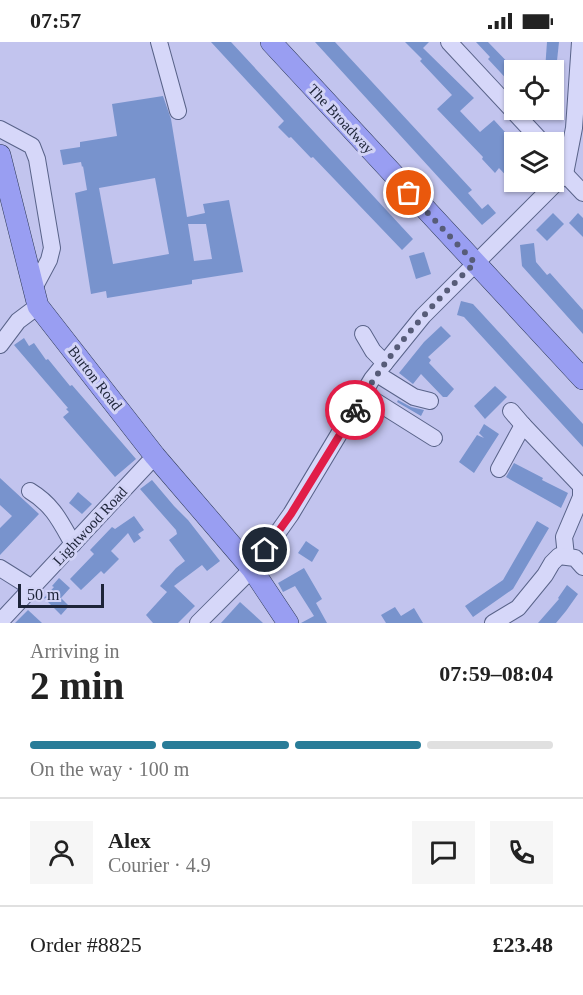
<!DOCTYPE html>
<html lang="en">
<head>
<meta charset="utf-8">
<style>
	:root { --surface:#fff; --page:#f6f6f6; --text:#222; --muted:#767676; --line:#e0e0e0; --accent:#287c98 }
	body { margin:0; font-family:Georgia,serif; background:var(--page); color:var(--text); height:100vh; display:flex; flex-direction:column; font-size:22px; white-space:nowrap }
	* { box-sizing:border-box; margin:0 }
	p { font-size:20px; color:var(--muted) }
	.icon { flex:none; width:33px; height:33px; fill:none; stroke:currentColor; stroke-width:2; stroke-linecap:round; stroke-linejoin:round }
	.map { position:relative; height:581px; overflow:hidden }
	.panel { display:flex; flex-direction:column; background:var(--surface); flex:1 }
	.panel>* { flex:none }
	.controls { position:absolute; left:504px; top:18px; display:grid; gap:12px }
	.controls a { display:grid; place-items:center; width:60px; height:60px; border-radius:0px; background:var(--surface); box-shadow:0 2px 4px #0004; font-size:30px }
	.scale { position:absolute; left:18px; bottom:15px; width:86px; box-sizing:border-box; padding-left:6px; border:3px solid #1d2438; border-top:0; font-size:16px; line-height:21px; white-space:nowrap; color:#1d2438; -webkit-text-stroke:4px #d2d3f6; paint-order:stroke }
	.pin { position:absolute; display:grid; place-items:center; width:51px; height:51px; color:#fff; margin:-26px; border:3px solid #fff; border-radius:50%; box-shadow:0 2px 6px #0007 }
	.courier { position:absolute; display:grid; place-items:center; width:60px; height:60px; margin:-30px; border:4px solid #e11d48; border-radius:50%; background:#fff; color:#222; box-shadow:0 2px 8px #0007 }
	.summary em { font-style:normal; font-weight:700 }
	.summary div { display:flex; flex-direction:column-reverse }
	.summary { display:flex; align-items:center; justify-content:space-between; height:102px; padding:0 30px }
	h1 { font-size:39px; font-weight:700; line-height:45px }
	.bar { display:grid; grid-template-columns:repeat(4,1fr); gap:9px 6px; align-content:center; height:72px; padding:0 30px }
	.bar i { height:8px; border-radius:4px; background:var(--line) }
	.bar .selected { background:var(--accent) }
	.bar p { grid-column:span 4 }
	.line { display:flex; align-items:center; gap:15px; padding:0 30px; border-top:2px solid var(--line) }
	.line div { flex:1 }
	.round { display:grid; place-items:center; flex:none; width:63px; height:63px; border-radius:0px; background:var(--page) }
	.status { display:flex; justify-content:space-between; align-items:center; height:42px; padding:0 30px; background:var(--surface); direction:ltr }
	.status svg { height:16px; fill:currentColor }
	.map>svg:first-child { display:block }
	.building { fill:#7893cd; fill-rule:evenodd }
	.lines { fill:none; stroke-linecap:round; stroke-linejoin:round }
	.minor-casing { stroke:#596389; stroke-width:18 }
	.major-casing { stroke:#2d3956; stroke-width:22 }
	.minor { stroke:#d6d7f9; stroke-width:16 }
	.major { stroke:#999ef2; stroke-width:21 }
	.done { stroke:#575c78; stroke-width:6; stroke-dasharray:0 10.8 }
	.route { stroke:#e11d48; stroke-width:8 }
	.labels { text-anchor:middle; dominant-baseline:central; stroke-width:6; stroke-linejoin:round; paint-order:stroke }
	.street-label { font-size:15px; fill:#1d2438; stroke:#d2d3f6 }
</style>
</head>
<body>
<div class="status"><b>07:57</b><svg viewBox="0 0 49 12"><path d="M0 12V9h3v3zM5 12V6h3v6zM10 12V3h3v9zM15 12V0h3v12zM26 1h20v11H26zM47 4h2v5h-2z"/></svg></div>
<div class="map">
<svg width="583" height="581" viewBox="0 0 583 581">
	<rect width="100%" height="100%" fill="#c2c4ee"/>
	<!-- building -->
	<g class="building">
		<path d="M211 0H231L413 197 402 208 313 115 311 116 291 95 289 96 278 85 284 79Z"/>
		<path d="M315 0H335L472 148 468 151 482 167 488 162 496 171 482 183Z"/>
		<path d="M405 0H429L423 6 474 56 460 69 480 90 494 78 514 100V110L509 115 514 120V142L499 126 495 131 482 117 483 115 437 67 452 53 420 19 422 17Z"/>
		<path d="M476 0H488L514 27V45L488 17 490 15Z"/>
		<path d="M547 0H559L556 28H545Z"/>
		<path d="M163 54 171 77 187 175 205 171 203 162 229 158 243 230 192 238V242L107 256 106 249 91 252 75 151 87 148 83 124 82 125 81 120 63 123 60 108 80 105V100L117 94 112 62ZM155 136 169 212 113 222 99 146ZM188 182H206L212 217 194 219Z"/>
		<path d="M553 171 564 182 547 199 536 188Z"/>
		<path d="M578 171 583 176V195L569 181Z"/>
		<path d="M534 201 536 220 547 233 550 231 583 268V292L522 224 520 203Z"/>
		<path d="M424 210 431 232 416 237 409 214Z"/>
		<path d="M461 259 473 262 583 382V405L464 275 457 273Z"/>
		<path d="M441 284 451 294 428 315 431 318 429 321 454 347 447 355H443L421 332 413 342 399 331 424 300Z"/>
		<path d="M24 296 29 304 34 301 46 318 48 317 70 344 72 343 136 417 115 435 63 375 69 370 66 367 68 366 14 303Z"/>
		<path d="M495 344 507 355 485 377 474 364Z"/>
		<path d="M398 358 411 365 424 368 421 374 397 360Z"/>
		<path d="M484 382 499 392 474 431 459 420 477 393 484 396 479 391Z"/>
		<path d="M514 421 543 436 542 438 568 451 561 466 506 435Z"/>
		<path d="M0 436 39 472 0 513V486L12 474 0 463Z"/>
		<path d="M152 438 174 464 188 478 220 519 207 529 202 523 174 544 195 564 178 581H153L146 573 167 550 160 544 176 526 185 519 169 498 177 492 176 488 140 447Z"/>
		<path d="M78 450 92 462 82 472 69 461Z"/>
		<path d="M134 474 144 488 138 492 141 496 134 501 128 491 111 509 119 517 104 532 101 529 81 548 70 537 94 512 90 508 112 485 115 487Z"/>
		<path d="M537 479 549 486 513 547 473 575 465 564 503 538Z"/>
		<path d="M306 499 319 508 312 520 298 511Z"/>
		<path d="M304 526 322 557 316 561 327 581H301L314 574 295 544 283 550 278 541Z"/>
		<path d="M59 536 70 546 61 556 69 564 61 573 44 556 54 545 52 544Z"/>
		<path d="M567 543 578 552 566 569 556 581H538L559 557 558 556Z"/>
		<path d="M240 560 263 581H221Z"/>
		<path d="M395 565 401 574 414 566 423 581H386L381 573Z"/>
		<path d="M28 568 42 581H15Z"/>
	</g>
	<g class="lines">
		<defs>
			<g id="minor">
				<path d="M159 0 178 69"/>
				<path d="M449 0 542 100"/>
				<path d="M0 87 32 104 37 117 52 206 49 218 34 246"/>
				<path d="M565 132 583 151"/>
				<path d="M363 292 373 309 385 321"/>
				<path d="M0 303 18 279 38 264"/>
				<path d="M377 332 414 355 430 359"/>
				<path d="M364 352 434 396"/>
				<path d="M511 369 523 383"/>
				<path d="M499 427 523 383 581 444V455L564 495 566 514"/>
				<path d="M30 449C53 463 60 479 73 502"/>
				<path d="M0 526 32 546"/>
				<path d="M0 580 155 414"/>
				<path d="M198 581 252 527 291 472 372 337 423 274 565 132 574 86 580 0"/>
				<path d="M493 581 518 566 545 533 552 521 559 514 575 516 583 525"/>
			</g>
			<g id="major">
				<path d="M271 0 583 337"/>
				<path d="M0 113 38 264 155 414 252 527 288 581"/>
			</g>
		</defs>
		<!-- minor casing -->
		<use href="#minor" class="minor-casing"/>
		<!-- major casing -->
		<use href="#major" class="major-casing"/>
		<!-- minor -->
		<use href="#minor" class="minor"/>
		<!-- major -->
		<use href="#major" class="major"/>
	</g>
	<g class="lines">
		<!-- done -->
		<path class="done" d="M355 368C386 313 429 265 475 221L409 151"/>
		<!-- route -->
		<path class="route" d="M265 508 291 472 355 368"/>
	</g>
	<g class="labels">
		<!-- street labels -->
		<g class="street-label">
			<text transform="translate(341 77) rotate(47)">The Broadway</text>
			<text transform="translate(95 336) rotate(52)">Burton Road</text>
			<text transform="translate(90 484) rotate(-47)">Lightwood Road</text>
		</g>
	</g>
</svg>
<div class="controls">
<a><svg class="icon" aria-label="locate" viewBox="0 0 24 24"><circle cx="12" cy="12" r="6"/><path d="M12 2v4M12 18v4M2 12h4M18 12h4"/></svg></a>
<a><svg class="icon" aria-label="layers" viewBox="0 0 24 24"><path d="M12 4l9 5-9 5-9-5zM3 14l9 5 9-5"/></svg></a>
</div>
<div class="scale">50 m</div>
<div class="pin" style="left:409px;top:151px;background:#ea580c"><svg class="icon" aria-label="bag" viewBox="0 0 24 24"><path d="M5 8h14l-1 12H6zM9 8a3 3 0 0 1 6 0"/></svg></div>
<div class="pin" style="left:265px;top:508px;background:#1f2937"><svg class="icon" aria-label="home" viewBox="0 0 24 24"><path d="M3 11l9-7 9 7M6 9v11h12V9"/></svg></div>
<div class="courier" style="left:355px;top:368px"><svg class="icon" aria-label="bike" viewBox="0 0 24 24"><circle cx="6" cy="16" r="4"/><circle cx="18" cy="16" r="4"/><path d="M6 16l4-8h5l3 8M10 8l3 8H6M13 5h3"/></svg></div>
</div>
<section class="panel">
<div class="summary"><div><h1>2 min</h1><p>Arriving in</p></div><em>07:59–08:04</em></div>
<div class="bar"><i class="selected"></i><i class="selected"></i><i class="selected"></i><i></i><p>On the way · 100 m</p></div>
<div class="line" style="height:108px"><a class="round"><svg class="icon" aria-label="person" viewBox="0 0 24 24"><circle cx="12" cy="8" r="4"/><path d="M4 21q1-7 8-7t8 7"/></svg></a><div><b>Alex</b><p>Courier · 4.9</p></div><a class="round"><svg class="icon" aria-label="chat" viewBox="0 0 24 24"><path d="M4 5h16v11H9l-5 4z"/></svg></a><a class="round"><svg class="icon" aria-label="phone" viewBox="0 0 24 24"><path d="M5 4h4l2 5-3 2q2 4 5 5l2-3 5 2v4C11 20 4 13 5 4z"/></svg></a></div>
<div class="line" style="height:78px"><div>Order #8825</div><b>£23.48</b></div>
</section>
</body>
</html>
